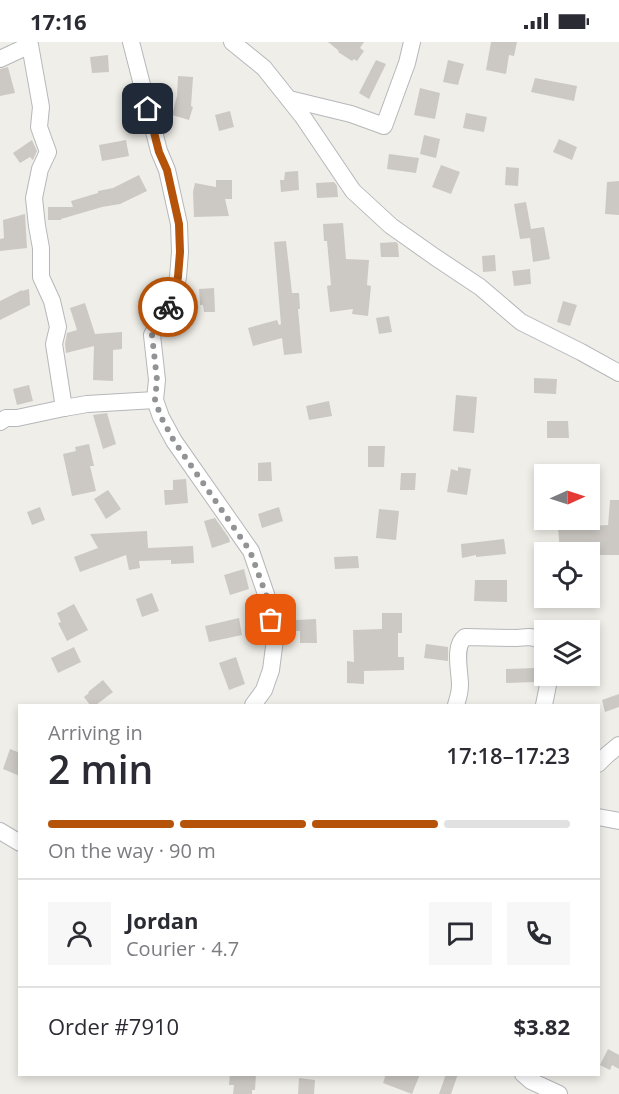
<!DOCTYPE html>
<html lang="en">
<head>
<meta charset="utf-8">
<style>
	:root { --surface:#fff; --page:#f7f7f7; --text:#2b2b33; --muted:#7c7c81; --line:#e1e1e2; --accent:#b45309 }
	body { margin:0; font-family:"Open Sans",sans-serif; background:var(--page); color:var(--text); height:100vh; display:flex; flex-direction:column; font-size:22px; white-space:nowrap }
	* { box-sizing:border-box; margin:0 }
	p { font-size:20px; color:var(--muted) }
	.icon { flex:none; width:33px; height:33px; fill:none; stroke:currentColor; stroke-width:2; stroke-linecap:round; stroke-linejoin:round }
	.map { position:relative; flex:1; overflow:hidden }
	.drawer { position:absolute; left:18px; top:662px; width:582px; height:372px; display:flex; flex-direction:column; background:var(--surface); border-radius:0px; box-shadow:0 3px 9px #0003 }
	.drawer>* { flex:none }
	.needle { width:39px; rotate:87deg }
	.tools { position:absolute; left:534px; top:422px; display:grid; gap:12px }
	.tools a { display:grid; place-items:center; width:66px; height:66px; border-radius:0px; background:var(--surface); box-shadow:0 3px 9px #0003; font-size:30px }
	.pin { position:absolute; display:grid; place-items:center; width:51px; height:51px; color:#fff; margin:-26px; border-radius:12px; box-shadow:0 3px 9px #0006 }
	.courier { position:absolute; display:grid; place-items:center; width:60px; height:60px; margin:-30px; border:4px solid #b45309; border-radius:50%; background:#fff; color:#222; box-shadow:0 2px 8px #0007 }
	.headline em { font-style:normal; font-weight:600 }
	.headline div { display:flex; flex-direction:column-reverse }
	.headline { display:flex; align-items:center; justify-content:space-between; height:102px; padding:0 30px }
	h1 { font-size:39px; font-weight:600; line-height:45px }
	.bar { display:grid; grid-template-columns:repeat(4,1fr); gap:9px 6px; align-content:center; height:72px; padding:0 30px }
	.bar i { height:8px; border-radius:4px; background:var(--line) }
	.bar .active { background:var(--accent) }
	.bar p { grid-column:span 4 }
	.line { display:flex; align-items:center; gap:15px; padding:0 30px; border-top:2px solid var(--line) }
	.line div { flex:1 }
	.round { display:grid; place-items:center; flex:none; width:63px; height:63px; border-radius:0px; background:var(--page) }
	.status { display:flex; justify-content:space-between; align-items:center; height:42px; padding:0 30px; background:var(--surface); direction:ltr }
	.status svg { height:16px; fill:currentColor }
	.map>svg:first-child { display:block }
	.building { fill:#ccc9c4 }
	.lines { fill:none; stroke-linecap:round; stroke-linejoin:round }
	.minor-casing { stroke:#b5b7bb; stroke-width:18 }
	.minor { stroke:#fff; stroke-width:16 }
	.done { stroke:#929394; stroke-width:6; stroke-dasharray:0 10.8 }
	.route { stroke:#b45309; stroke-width:8 }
</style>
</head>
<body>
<div class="status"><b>17:16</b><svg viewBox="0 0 49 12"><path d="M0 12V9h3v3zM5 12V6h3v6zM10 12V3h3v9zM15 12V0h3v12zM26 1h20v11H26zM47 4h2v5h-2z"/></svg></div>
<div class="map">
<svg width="619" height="1052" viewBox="0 0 619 1052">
	<rect width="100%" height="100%" fill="#f0eee8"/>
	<!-- building -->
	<g class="building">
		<path d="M328 0H364L360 6 364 9 357 19 354 17 352 19 338 10 339 9Z"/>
		<path d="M491 0H517L514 14 509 13 506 32 486 28Z"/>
		<path d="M108 13 109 30 92 31 90 15Z"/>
		<path d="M376 18 386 22 369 57 359 51Z"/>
		<path d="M448 18 464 22 458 43 443 40Z"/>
		<path d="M8 25 15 51 0 54V27Z"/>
		<path d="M178 34 193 35 191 64 193 65 189 78 172 73 177 54Z"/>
		<path d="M535 36 577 44 574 59 531 50Z"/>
		<path d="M420 46 440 51 435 77 414 73Z"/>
		<path d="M230 69 234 85 219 89 215 73Z"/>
		<path d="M466 71 487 75 484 90 463 86Z"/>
		<path d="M424 93 440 97 436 116 420 112Z"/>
		<path d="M559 97 577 105 572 118 553 110Z"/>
		<path d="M32 98 37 109 33 118 30 115 20 121 13 111Z"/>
		<path d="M126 98 129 114 102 119 99 103Z"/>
		<path d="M389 112 419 116 416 131 387 127Z"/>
		<path d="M441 123 460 130 451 152 432 145Z"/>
		<path d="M506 125 519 126 518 144 505 143Z"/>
		<path d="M298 129 299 148 281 150 280 138H284L285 130Z"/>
		<path d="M139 133 147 149 120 162 102 165 61 177V178H48V165H73L71 159 98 151V149L113 146Z"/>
		<path d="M216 138H232V157H225L229 174 194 175 193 150 195 141 216 145Z"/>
		<path d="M619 139V173L605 172 607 140Z"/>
		<path d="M334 140 337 144 338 155 317 156 316 141Z"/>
		<path d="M526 160 531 187 544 185 550 217 533 220 530 196 520 197 514 162Z"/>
		<path d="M25 172 27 206 0 209V197L4 196 3 178Z"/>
		<path d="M343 181 346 217 369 218 367 243 371 244 368 274 352 272 353 267 330 270 327 244 331 243 327 199H324L323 182Z"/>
		<path d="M286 199 292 251H299L300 267H298L302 311 284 313 282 296 253 304 248 286 277 278 279 283 281 282 274 200Z"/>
		<path d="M396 200 398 202 399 215H381L380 201Z"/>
		<path d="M495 213 496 229 483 230 482 214Z"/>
		<path d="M530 227 531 242 514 244 512 229Z"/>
		<path d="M214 246 215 270H204L203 263H200L199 247Z"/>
		<path d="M29 247 30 263 0 278V259L22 248V249Z"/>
		<path d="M563 259 577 263 570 284 557 280Z"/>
		<path d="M85 261 95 292 122 290V307L113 308V339L93 338 94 304 66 311 65 302 67 291 77 288 70 266Z"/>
		<path d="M389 274 392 290 379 292 376 276Z"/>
		<path d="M534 336 557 337 556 352 534 351Z"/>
		<path d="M29 343 33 359 17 363 13 347Z"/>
		<path d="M456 353 477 355 474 391 453 389Z"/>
		<path d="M329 359 332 374 309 378 306 364Z"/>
		<path d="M107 371 116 402 103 407 93 373Z"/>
		<path d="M547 379H568L569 396H547Z"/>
		<path d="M89 402 94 424H90L96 449 72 454 63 412 76 409 75 405Z"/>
		<path d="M368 404H385L384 425H368Z"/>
		<path d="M271 420 272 439H258V421Z"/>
		<path d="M458 425 471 427 467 453 447 450 451 427 458 429Z"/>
		<path d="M401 431H416L415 448H400Z"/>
		<path d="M186 437 188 461 165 463 164 448H173V438Z"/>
		<path d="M108 448 121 467 106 477 94 457Z"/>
		<path d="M610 458H619V513H597V510H560L558 486 608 483Z"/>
		<path d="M40 465 45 478 32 483 27 470Z"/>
		<path d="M279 465 283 479 262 486 258 472Z"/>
		<path d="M379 467 399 469 396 498 376 496Z"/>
		<path d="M215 476 229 496 230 500 212 506 204 479Z"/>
		<path d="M147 489 148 506 193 504 194 521 171 522V518L139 519 140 526 129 528 126 513 80 530 74 515 98 506 90 492Z"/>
		<path d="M504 497 506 512 476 515V513L462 516 461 502Z"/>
		<path d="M358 514 359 526 335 527 334 515Z"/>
		<path d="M244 527 249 547 230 553 224 533Z"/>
		<path d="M475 538H507V560L474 559Z"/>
		<path d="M152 551 159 569 142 575 136 557Z"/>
		<path d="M74 562 88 588 67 599 58 581 61 580 57 571Z"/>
		<path d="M382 571H402V591H398V615H404V628L364 629V642L347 641V619L354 620 353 588 382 587Z"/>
		<path d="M239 576 242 593 209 600 205 584Z"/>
		<path d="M316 577 317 601H300V589H296V578Z"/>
		<path d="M426 602 448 605V619L424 616Z"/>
		<path d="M74 605 81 620 58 631 51 616Z"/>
		<path d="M236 615 245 642 229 648 219 621Z"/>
		<path d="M535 626V640L506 641V627Z"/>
		<path d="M103 638 113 650 96 663H90L84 655 89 651 88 650Z"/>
		<path d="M619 652V665L605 670 602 658Z"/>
		<path d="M10 707 20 711V734L3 727Z"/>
		<path d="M608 1007 619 1013V1027L612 1023 610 1028 600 1023Z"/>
		<path d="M230 1032H256L255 1048H252V1052H233L234 1043H229Z"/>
		<path d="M386 1032H420L412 1052 383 1041Z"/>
		<path d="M446 1032H458L451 1052H439Z"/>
		<path d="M299 1036 315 1038 314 1052H298Z"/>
	</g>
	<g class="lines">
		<defs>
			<g id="minor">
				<path d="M131 0 159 109 167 128 179 182 180 210 178 235 174 254 152 293 157 338 155 358 161 375 174 399 251 509 268 558 275 597 271 628 264 648 253 663"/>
				<path d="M232 0 264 26 303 75 353 149 391 184 435 215 480 245 521 280 581 310 619 331"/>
				<path d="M0 17 30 3 41 65 39 85 48 110 40 127 34 156 37 184 41 206V235L52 259 58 285 54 302 64 366"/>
				<path d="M289 57 351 72 384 84 407 21 412 0"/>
				<path d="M0 380 6 376H17L64 366 87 362 155 358"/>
				<path d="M456 663C458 656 460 651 460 643 460 629 453 604 465 595L516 596 529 595 535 596 541 599 544 605"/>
				<path d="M544 663 550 633"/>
				<path d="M598 722 607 713 619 703"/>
				<path d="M598 775 619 779"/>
				<path d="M0 789 20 801"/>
				<path d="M523 1032 531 1039 559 1052"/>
			</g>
		</defs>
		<!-- minor casing -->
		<use href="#minor" class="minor-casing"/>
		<!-- minor -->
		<use href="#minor" class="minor"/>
	</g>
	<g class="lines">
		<!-- done -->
		<path class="done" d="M168 265 152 293 157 338 155 358 161 375 174 399 250 509 268 558 271 578"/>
		<!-- route -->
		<path class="route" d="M148 67 159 110 167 128 179 182 180 210 178 235 174 254 168 265"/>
	</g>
</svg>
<div class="tools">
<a><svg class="needle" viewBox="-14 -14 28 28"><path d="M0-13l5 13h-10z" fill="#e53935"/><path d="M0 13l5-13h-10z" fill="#7c7c81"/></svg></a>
<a><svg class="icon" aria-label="locate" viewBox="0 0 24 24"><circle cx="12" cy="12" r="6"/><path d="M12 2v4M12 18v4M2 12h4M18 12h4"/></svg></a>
<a><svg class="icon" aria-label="layers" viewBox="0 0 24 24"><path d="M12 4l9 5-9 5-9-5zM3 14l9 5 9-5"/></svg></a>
</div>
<div class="pin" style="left:271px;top:578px;background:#ea580c"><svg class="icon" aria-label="bag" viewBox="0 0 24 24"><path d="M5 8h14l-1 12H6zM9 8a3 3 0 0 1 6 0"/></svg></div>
<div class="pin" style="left:148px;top:67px;background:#1f2937"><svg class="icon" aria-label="home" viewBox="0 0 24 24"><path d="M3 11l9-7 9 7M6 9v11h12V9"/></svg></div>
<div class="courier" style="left:168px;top:265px"><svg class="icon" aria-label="bike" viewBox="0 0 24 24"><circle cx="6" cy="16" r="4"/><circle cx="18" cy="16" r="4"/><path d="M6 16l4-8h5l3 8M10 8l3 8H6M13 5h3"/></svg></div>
<section class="drawer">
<div class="headline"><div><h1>2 min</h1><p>Arriving in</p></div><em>17:18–17:23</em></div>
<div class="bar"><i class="active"></i><i class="active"></i><i class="active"></i><i></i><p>On the way · 90 m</p></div>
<div class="line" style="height:108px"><a class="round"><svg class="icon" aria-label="person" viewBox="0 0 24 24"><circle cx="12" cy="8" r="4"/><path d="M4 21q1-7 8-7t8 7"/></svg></a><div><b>Jordan</b><p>Courier · 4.7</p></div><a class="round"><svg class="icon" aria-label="chat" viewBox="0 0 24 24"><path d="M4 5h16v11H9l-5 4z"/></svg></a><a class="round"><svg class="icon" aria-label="phone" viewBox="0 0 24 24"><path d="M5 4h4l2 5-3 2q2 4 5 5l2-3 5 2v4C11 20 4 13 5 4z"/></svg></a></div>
<div class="line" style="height:78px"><div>Order #7910</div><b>$3.82</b></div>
</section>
</div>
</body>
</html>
